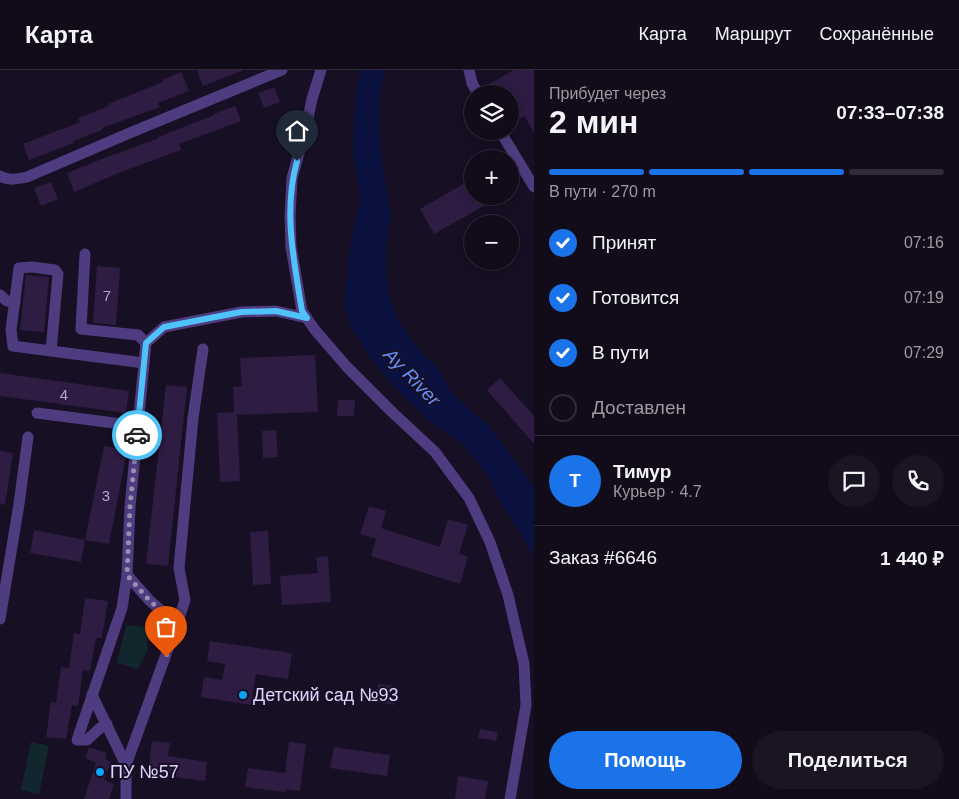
<!DOCTYPE html>
<html lang="ru">
<head>
<meta charset="utf-8">
<style>
	:root { --surface:#110b1a; --page:#1a1423; --text:#f1f3f6; --muted:#9c9ba2; --line:#302b39; --accent:#1a73e8 }
	body { margin:0; font-family:Helvetica,sans-serif; background:var(--page); color:var(--text); height:100vh; display:flex; flex-direction:column; font-size:19px; white-space:nowrap }
	* { box-sizing:border-box; margin:0 }
	p { font-size:16px; color:var(--muted) }
	.icon { flex:none; width:28px; height:28px; fill:none; stroke:currentColor; stroke-width:2; stroke-linecap:round; stroke-linejoin:round }
	.map { position:relative; flex:1; overflow:hidden }
	.sheet { display:flex; flex-direction:column; background:var(--surface); width:425px }
	.sheet>* { flex:none }
	.tools { position:absolute; left:464px; top:15px; display:grid; gap:10px }
	.tools a { display:grid; place-items:center; width:55px; height:55px; border-radius:50%; background:var(--surface); box-shadow:0 2px 12px #0003,0 0 0 1px var(--line); font-size:25px }
	.pin { position:absolute; display:grid; place-items:center; width:42px; height:42px; color:#fff; margin:-51px -21px; border-radius:50% 50% 50% 0; rotate:-45deg; box-shadow:0 0 5px #0007 }
	.pin .icon { rotate:45deg }
	.courier { position:absolute; display:grid; place-items:center; width:50px; height:50px; margin:-25px; border:4px solid #4fc3f7; border-radius:50%; background:#fff; color:#222; box-shadow:0 1px 6px #0007 }
	.overview em { font-style:normal; font-weight:600 }
	.overview div { display:flex; flex-direction:column-reverse }
	.overview { display:flex; align-items:center; justify-content:space-between; height:85px; padding:0 15px }
	h1 { font-size:32px; font-weight:600; line-height:38px }
	.bar { display:grid; grid-template-columns:repeat(4,1fr); gap:8px 5px; align-content:center; height:60px; padding:0 15px }
	.bar i { height:6px; border-radius:4px; background:var(--line) }
	.bar .active { background:var(--accent) }
	.bar p { grid-column:span 4 }
	.line { display:flex; align-items:center; gap:12px; padding:0 15px; border-top:1px solid var(--line) }
	.line div { flex:1 }
	.round { display:grid; place-items:center; flex:none; width:52px; height:52px; border-radius:26px; background:var(--page) }
	ol { padding:0 15px; list-style:none }
	li { display:flex; align-items:center; gap:15px; height:55px }
	li p { margin-inline-start:auto }
	li .icon { padding:5px; border-radius:50%; background:var(--accent); color:#fff; stroke-width:4 }
	li:last-child { color:var(--muted) }
	li i { width:28px; height:28px; border:2px solid var(--line); border-radius:50% }
	.primary-button { display:flex; gap:10px; margin-top:auto; padding:10px 15px }
	.primary-button a { flex:1; height:58px; border-radius:30px; background:var(--accent); color:#fff; font-size:20px; font-weight:600; line-height:58px; text-align:center }
	.primary-button a+a { background:var(--page); color:var(--text) }
	header { display:flex; align-items:center; gap:30px; box-sizing:border-box; height:70px; padding:0 25px; background:var(--surface); border-bottom:1px solid var(--line) }
	header strong { font-size:24px }
	nav { display:flex; gap:28px; margin-inline-start:auto; font-size:18px }
	main { display:flex; flex:1; min-height:0 }
	.map>svg:first-child { display:block }
	.green { fill:#12272d }
	.water { fill:#0c123f }
	.building { fill:#2e1c43 }
	.lines { fill:none; stroke-linecap:round; stroke-linejoin:round }
	.minor { stroke:#4f3c80; stroke-width:11 }
	.done { stroke:#9b8eb1; stroke-width:5; stroke-dasharray:0 9 }
	.route { stroke:#4fc3f7; stroke-width:6 }
	.poi-dot { fill:#0aa2f2; stroke:#170f23; stroke-width:2 }
	.labels { text-anchor:middle; dominant-baseline:central; stroke-width:4; stroke-linejoin:round; paint-order:stroke }
	.number-label { font-size:15px; fill:#b5a5ce }
	.poi-label { font-size:18px; fill:#e2d3fd; stroke:#170f23; text-anchor:start }
	.water-label { font-size:19px; font-style:italic; fill:#6590f9; stroke:#170f23 }
</style>
</head>
<body>
<header>
<strong>Карта</strong>
<nav><a>Карта</a><a>Маршрут</a><a>Сохранённые</a></nav>
</header>
<main>
<div class="map">
<svg width="534" height="729" viewBox="0 0 534 729">
	<rect width="100%" height="100%" fill="#170f23"/>
	<!-- green -->
	<g class="green">
		<path d="M126 555 146 557 148 579 138 599 117 593Z"/>
		<path d="M31 672 49 676 39 724 21 720Z"/>
	</g>
	<!-- water -->
	<path class="water" d="M361 0H385L380 22 379 58 382 92 391 145 386 175V206L389 226 398 250 416 276 440 301 453 325 487 354 514 389 534 419V486L498 428 487 405 462 373 431 352 406 329 372 290 352 259 344 237 351 170 360 132 359 119 353 84 354 48 358 12Z"/>
	<!-- building -->
	<g class="building">
		<path d="M197 0H242V1L203 16Z"/>
		<path d="M514 0H534V63L525 46 510 54V24H490L485 16Z"/>
		<path d="M181 2 189 21 158 33 160 37 102 58V60L73 71 74 73 29 90 23 74 80 52 78 48 109 36 108 34 163 12 162 10Z"/>
		<path d="M274 17 280 32 264 38 258 23Z"/>
		<path d="M235 36 241 51 179 74 181 80 121 102 74 122 67 103 114 84V85L159 68 158 67 214 45V44Z"/>
		<path d="M472 109V126H488L491 132 434 164 420 139Z"/>
		<path d="M51 112 58 129 41 136 34 118Z"/>
		<path d="M97 196 120 198 116 255 93 253Z"/>
		<path d="M26 205 49 207 44 262 20 260Z"/>
		<path d="M315 285 318 342 237 345 240 411 220 412 217 343 234 342 233 317 242 316 240 288Z"/>
		<path d="M0 303 129 321 126 343 0 326Z"/>
		<path d="M500 308 534 346V374L487 320Z"/>
		<path d="M166 315 187 317 168 496 146 494Z"/>
		<path d="M338 330H355L354 346H337Z"/>
		<path d="M276 360 278 387 263 388 262 361Z"/>
		<path d="M104 376 127 380 109 474 85 470Z"/>
		<path d="M0 381 13 383 5 435 0 434Z"/>
		<path d="M369 436 386 441 381 458 440 477 448 449 468 455 459 484 468 487 460 514 371 486 376 469 360 464Z"/>
		<path d="M34 460 85 470 81 492 30 483Z"/>
		<path d="M268 461 271 514 253 515 250 462Z"/>
		<path d="M328 486 331 532 282 535 280 506 318 503 316 487Z"/>
		<path d="M85 528 108 531 102 568H96L90 601 83 600 78 636 72 635 66 669 46 667 51 632 56 633 61 597 69 598 74 563 80 564Z"/>
		<path d="M210 571 292 583 288 609 256 604 251 635 201 627 204 607 222 610 225 594 207 591Z"/>
		<path d="M378 614 397 616 394 635 375 632Z"/>
		<path d="M480 659 498 662 496 671 478 668Z"/>
		<path d="M152 671 170 673 168 686 207 692 205 711 161 705 162 699 149 697Z"/>
		<path d="M289 672 306 674 300 721 286 719 285 722 245 717 248 698 285 703Z"/>
		<path d="M89 677 107 683 105 689 111 692 104 710 114 714 109 729H84L96 693 85 688Z"/>
		<path d="M334 677 390 685 387 706 330 698Z"/>
		<path d="M458 706 488 711 485 729H455Z"/>
	</g>
	<g class="lines">
		<!-- minor -->
		<g class="minor">
			<path d="M321 0 312 29 306 58 292 108 290 146 291 177 302 241 315 260 347 297 392 342 435 382 469 428 490 472 508 525 524 594 526 635 510 729"/>
			<path d="M469 0 472 13 478 24"/>
			<path d="M500 61 534 117"/>
			<path d="M0 106C8 111 18 109 27 107L132 62 282 0"/>
			<path d="M85 184 81 259 138 265 146 273"/>
			<path d="M0 225 7 231 15 233"/>
			<path d="M51 281 13 276 11 260 19 198 32 197 55 200 58 204 51 281 144 293"/>
			<path d="M37 343 137 356"/>
			<path d="M0 549 19 434 28 367"/>
			<path d="M177 554 185 530 179 498 193 348 203 279"/>
			<path d="M92 625 126 695"/>
			<path d="M107 654 99 659 87 670H77L122 538 127 505 130 437 146 273 164 257 241 242 276 241 307 248"/>
			<path d="M126 729V695L177 554 150 531 127 505"/>
		</g>
	</g>
	<g class="lines">
		<!-- done -->
		<path class="done" d="M137 365 130 437 127 505 150 531 177 554 166 587"/>
		<!-- route -->
		<path class="route" d="M137 365 146 273 164 257 241 242 276 241 307 248 302 241C294 191 283 141 297 91"/>
	</g>
	<!-- markers -->
	<g class="poi-dot">
		<circle cx="243" cy="625" r="5"/>
		<circle cx="100" cy="702" r="5"/>
	</g>
	<g class="labels">
		<!-- number labels -->
		<g class="number-label">
			<text x="107" y="225">7</text>
			<text x="64" y="324">4</text>
			<text x="106" y="425">3</text>
		</g>
		<!-- poi labels -->
		<g class="poi-label">
			<text x="253" y="625">Детский сад №93</text>
			<text x="110" y="702">ПУ №57</text>
		</g>
		<!-- water labels -->
		<g class="water-label">
			<text transform="translate(412 307) rotate(46)">Ay River</text>
		</g>
	</g>
</svg>
<div class="tools">
<a><svg class="icon" aria-label="layers" viewBox="0 0 24 24"><path d="M12 4l9 5-9 5-9-5zM3 14l9 5 9-5"/></svg></a>
<a>+</a>
<a>−</a>
</div>
<div class="pin" style="left:166px;top:587px;background:#ea580c"><svg class="icon" aria-label="bag" viewBox="0 0 24 24"><path d="M5 8h14l-1 12H6zM9 8a3 3 0 0 1 6 0"/></svg></div>
<div class="pin" style="left:297px;top:91px;background:#1f2937"><svg class="icon" aria-label="home" viewBox="0 0 24 24"><path d="M3 11l9-7 9 7M6 9v11h12V9"/></svg></div>
<div class="courier" style="left:137px;top:365px"><svg class="icon" aria-label="car" viewBox="0 0 24 24"><path d="M5 17H2v-5l4-1 3-4h7l3 4 3 1v5h-3M9 17h6M6 11h13"/><circle cx="7" cy="17" r="2"/><circle cx="17" cy="17" r="2"/></svg></div>
</div>
<section class="sheet">
<div class="overview"><div><h1>2 мин</h1><p>Прибудет через</p></div><em>07:33–07:38</em></div>
<div class="bar"><i class="active"></i><i class="active"></i><i class="active"></i><i></i><p>В пути · 270 m</p></div>
<ol>
<li><svg class="icon" aria-label="check" viewBox="0 0 24 24"><path d="M5 12l5 5 9-10"/></svg>Принят<p>07:16</p></li>
<li><svg class="icon" aria-label="check" viewBox="0 0 24 24"><path d="M5 12l5 5 9-10"/></svg>Готовится<p>07:19</p></li>
<li><svg class="icon" aria-label="check" viewBox="0 0 24 24"><path d="M5 12l5 5 9-10"/></svg>В пути<p>07:29</p></li>
<li><i></i>Доставлен</li>
</ol>
<div class="line" style="height:90px"><b class="round" style="background:var(--accent);color:#fff">Т</b><div><b>Тимур</b><p>Курьер · 4.7</p></div><a class="round"><svg class="icon" aria-label="chat" viewBox="0 0 24 24"><path d="M4 5h16v11H9l-5 4z"/></svg></a><a class="round"><svg class="icon" aria-label="phone" viewBox="0 0 24 24"><path d="M5 4h4l2 5-3 2q2 4 5 5l2-3 5 2v4C11 20 4 13 5 4z"/></svg></a></div>
<div class="line" style="height:65px"><div>Заказ #6646</div><b>1 440 ₽</b></div>
<div class="primary-button"><a>Помощь</a><a>Поделиться</a></div>
</section>
</main>
</body>
</html>
